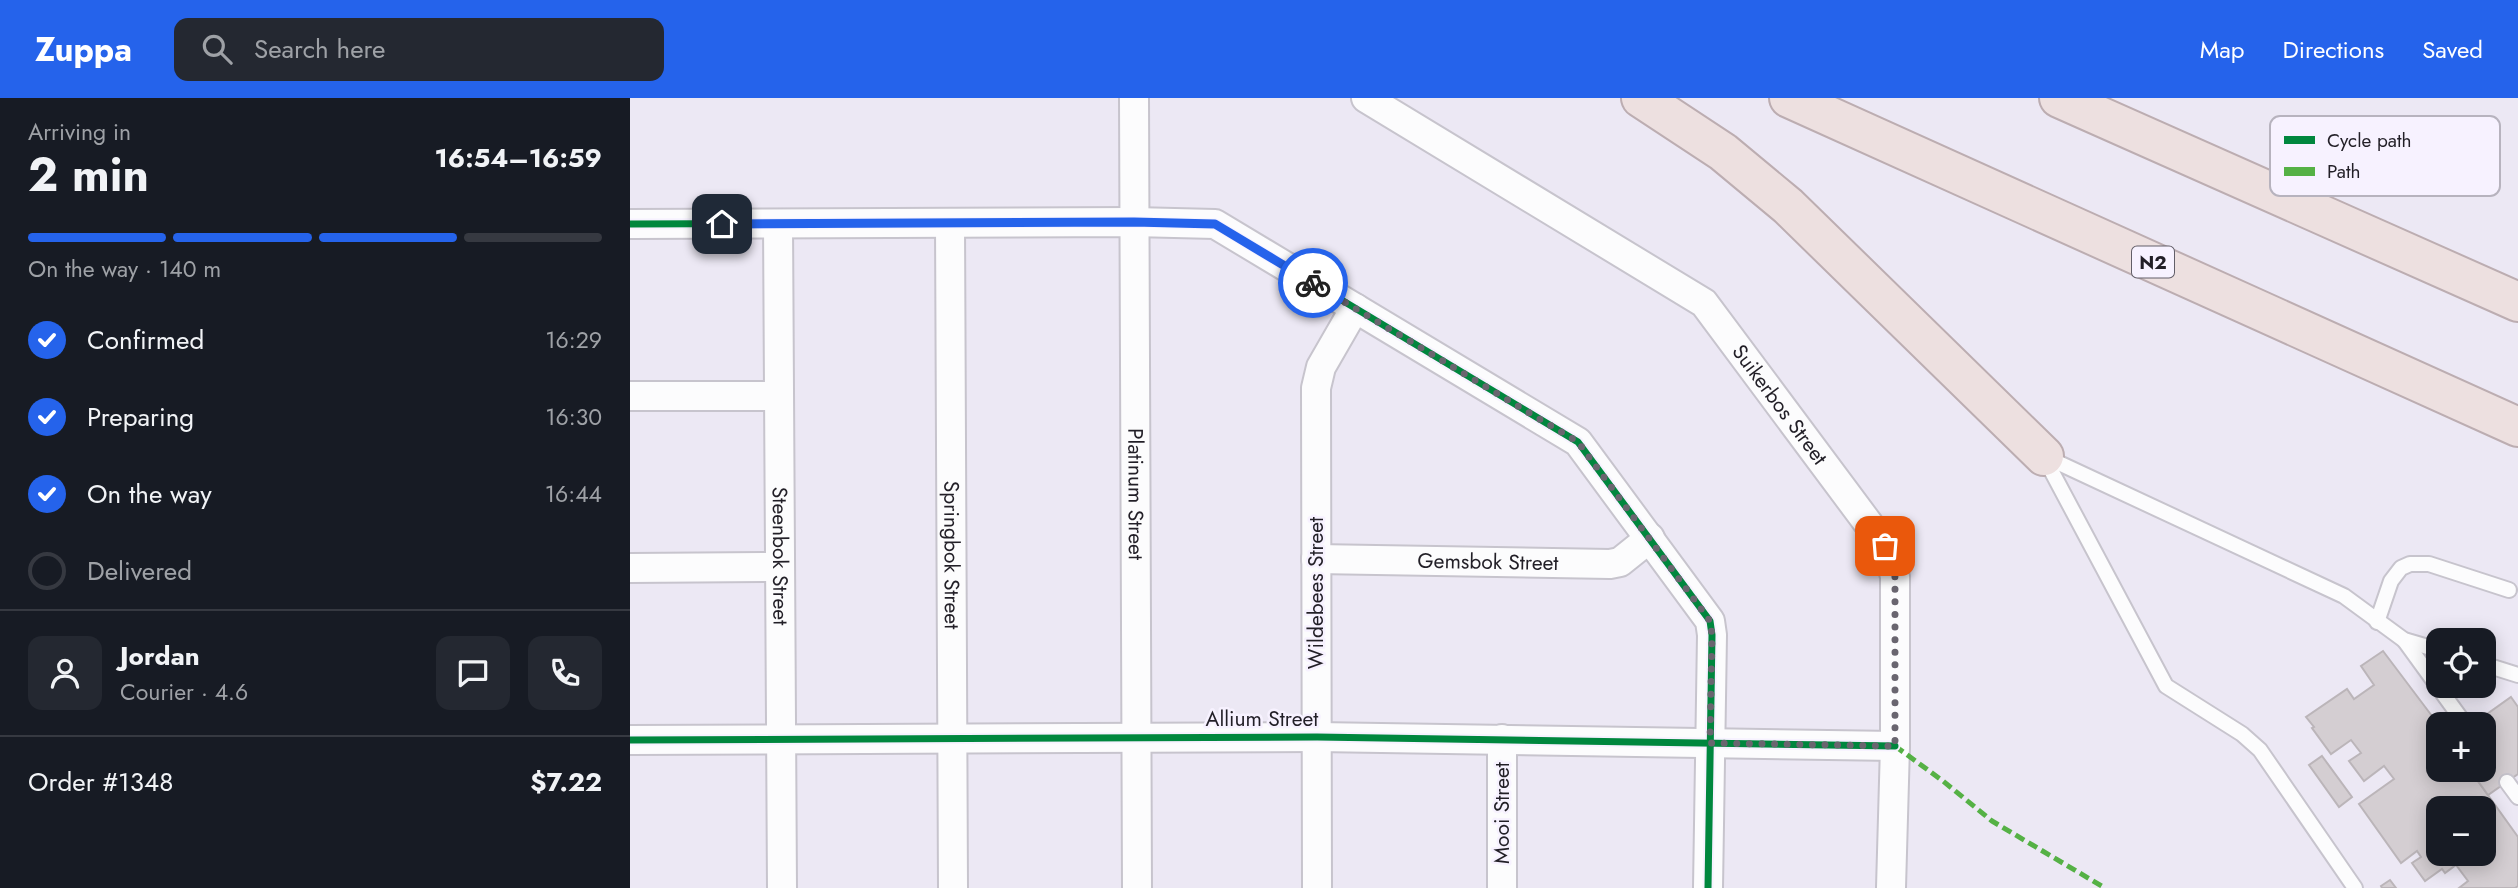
<!DOCTYPE html>
<html lang="en">
<head>
<meta charset="utf-8">
<style>
	:root { --surface:#171b24; --page:#242831; --text:#f1f3f6; --muted:#9ea1a6; --line:#363941; --accent:#2563eb }
	body { margin:0; font-family:Jost,sans-serif; background:var(--page); color:var(--text); height:100vh; display:flex; flex-direction:column; font-size:26px; white-space:nowrap }
	* { box-sizing:border-box; margin:0 }
	p { font-size:23px; color:var(--muted) }
	.icon { flex:none; width:38px; height:38px; fill:none; stroke:currentColor; stroke-width:2; stroke-linecap:round; stroke-linejoin:round }
	.map { position:relative; flex:1; overflow:hidden }
	.side { display:flex; flex-direction:column; background:var(--surface); width:630px }
	.side>* { flex:none }
	.buttons { position:absolute; left:1796px; top:530px; display:grid; gap:14px }
	.buttons a { display:grid; place-items:center; width:70px; height:70px; border-radius:14px; background:var(--surface); box-shadow:0 4px 18px #0003; font-size:35px }
	.pin { position:absolute; display:grid; place-items:center; width:60px; height:60px; color:#fff; margin:-30px; border-radius:14px; box-shadow:0 4px 10px #0006 }
	.courier { position:absolute; display:grid; place-items:center; width:70px; height:70px; margin:-35px; border:5px solid #2563eb; border-radius:50%; background:#fff; color:#222; box-shadow:0 2px 9px #0007 }
	.summary em { font-style:normal; font-weight:700 }
	.summary div { display:flex; flex-direction:column-reverse }
	.summary { display:flex; align-items:center; justify-content:space-between; height:119px; padding:0 28px }
	h1 { font-size:46px; font-weight:700; line-height:52px }
	.bar { display:grid; grid-template-columns:repeat(4,1fr); gap:10px 7px; align-content:center; height:84px; padding:0 28px }
	.bar i { height:9px; border-radius:5px; background:var(--line) }
	.bar .active { background:var(--accent) }
	.bar p { grid-column:span 4 }
	.line { display:flex; align-items:center; gap:18px; padding:0 28px; border-top:2px solid var(--line) }
	.line div { flex:1 }
	.round { display:grid; place-items:center; flex:none; width:74px; height:74px; border-radius:14px; background:var(--page) }
	ol { padding:0 28px; list-style:none }
	li { display:flex; align-items:center; gap:21px; height:77px }
	li p { margin-inline-start:auto }
	li .icon { padding:7px; border-radius:50%; background:var(--accent); color:#fff; stroke-width:4 }
	li:last-child { color:var(--muted) }
	li i { width:38px; height:38px; border:4px solid var(--line); border-radius:50% }
	header { display:flex; align-items:center; gap:42px; box-sizing:border-box; height:98px; padding:0 35px; background:var(--accent); color:#fff }
	header strong { font-size:33px }
	nav { display:flex; gap:38px; margin-inline-start:auto; font-size:24px }
	.search { width:490px; height:63px; background:var(--page); display:flex; align-items:center; gap:18px; box-sizing:border-box; padding:0 24px; border-radius:14px; color:var(--muted); font-size:26px }
	main { display:flex; flex:1; min-height:0 }
	.map>svg:first-child { display:block }
	.building { fill:#d4ced2; stroke:#bbb5b9; stroke-width:2; fill-rule:evenodd }
	.lines { fill:none; stroke-linecap:round; stroke-linejoin:round }
	.lane-casing { stroke:#c7c4cd; stroke-width:18 }
	.street-casing { stroke:#c7c4cd; stroke-width:32 }
	.highway-casing { stroke:#bcadb1; stroke-width:42 }
	.lane { stroke:#fcfcfd; stroke-width:14 }
	.street { stroke:#fcfcfd; stroke-width:28 }
	.highway { stroke:#ede0e0; stroke-width:38 }
	.quiet { stroke:#55b145; stroke-width:5; stroke-dasharray:10 5; stroke-linecap:butt }
	.cycleway-casing { stroke:#f7f2ff; stroke-width:11 }
	.cycleway { stroke:#00873e; stroke-width:7 }
	.done { stroke:#69656f; stroke-width:7; stroke-dasharray:0 12.6 }
	.route { stroke:#2563eb; stroke-width:9 }
	.labels { text-anchor:middle; dominant-baseline:central; stroke-width:5; stroke-linejoin:round; paint-order:stroke }
	.shield { fill:#f7f2ff; stroke:#625e68; stroke-width:2 }
	.shield-label { font-size:19px; font-weight:bold; fill:#221f27 }
	.street-label { font-size:21px; fill:#221f27; stroke:#f7f2ff }
	.key { fill:#f7f2ff; stroke:#b7b3be; stroke-width:2 }
	.key-label { font-size:19px; fill:#221f27 }
</style>
</head>
<body>
<header>
<strong>Zuppa</strong>
<div class="search"><svg class="icon" aria-label="search" viewBox="0 0 24 24"><circle cx="10" cy="10" r="6"/><path d="M15 15l6 6"/></svg>Search here</div>
<nav><a>Map</a><a>Directions</a><a>Saved</a></nav>
</header>
<main>
<section class="side">
<div class="summary"><div><h1>2 min</h1><p>Arriving in</p></div><em>16:54–16:59</em></div>
<div class="bar"><i class="active"></i><i class="active"></i><i class="active"></i><i></i><p>On the way · 140 m</p></div>
<ol>
<li><svg class="icon" aria-label="check" viewBox="0 0 24 24"><path d="M5 12l5 5 9-10"/></svg>Confirmed<p>16:29</p></li>
<li><svg class="icon" aria-label="check" viewBox="0 0 24 24"><path d="M5 12l5 5 9-10"/></svg>Preparing<p>16:30</p></li>
<li><svg class="icon" aria-label="check" viewBox="0 0 24 24"><path d="M5 12l5 5 9-10"/></svg>On the way<p>16:44</p></li>
<li><i></i>Delivered</li>
</ol>
<div class="line" style="height:126px"><a class="round"><svg class="icon" aria-label="person" viewBox="0 0 24 24"><circle cx="12" cy="8" r="4"/><path d="M4 21q1-7 8-7t8 7"/></svg></a><div><b>Jordan</b><p>Courier · 4.6</p></div><a class="round"><svg class="icon" aria-label="chat" viewBox="0 0 24 24"><path d="M4 5h16v11H9l-5 4z"/></svg></a><a class="round"><svg class="icon" aria-label="phone" viewBox="0 0 24 24"><path d="M5 4h4l2 5-3 2q2 4 5 5l2-3 5 2v4C11 20 4 13 5 4z"/></svg></a></div>
<div class="line" style="height:91px"><div>Order #1348</div><b>$7.22</b></div>
</section>
<div class="map">
<svg width="1888" height="790" viewBox="0 0 1888 790">
	<rect width="100%" height="100%" fill="#ece8f4"/>
	<!-- building -->
	<g class="building">
		<path d="M1753 553 1808 626V672H1840L1888 739V788L1885 790H1829L1838 783 1826 767 1815 775 1812 771 1795 783 1782 765 1791 759 1787 753 1771 765 1729 706 1764 681 1754 668 1734 683 1719 663 1731 655 1721 642 1701 656 1682 630 1684 629 1676 619 1717 591 1724 601 1744 587 1731 568ZM1808 710H1853V756H1808Z"/>
		<path d="M1881 599 1888 609V676L1858 697 1840 672H1853V626H1843Z"/>
		<path d="M1692 658 1722 699 1709 709 1679 667Z"/>
		<path d="M1760 782 1766 790H1752L1751 788Z"/>
	</g>
	<g class="lines">
		<defs>
			<g id="lane">
				<path d="M1414 359 1536 588 1612 636 1630 652 1725 790"/>
				<path d="M1416 359 1714 498 1774 542 1808 552"/>
				<path d="M1747 524 1761 483 1771 470 1780 466H1799L1879 492"/>
				<path d="M1774 542 1835 626"/>
				<path d="M1853 566 1888 577"/>
				<path d="M1877 684 1888 699"/>
			</g>
			<g id="street">
				<path id="s1" d="M504 0 507 790"/>
				<path id="s2" d="M736 0 1074 205 1255 448 1261 461 1265 479V648L1261 790"/>
				<path id="s3" d="M320 125 323 790"/>
				<path d="M0 126 504 124 585 126 948 344 1080 523 1082 537 1078 790"/>
				<path id="s4" d="M148 126 152 790"/>
				<path d="M0 298H149"/>
				<path id="s5" d="M686 461 980 466 990 464 1020 440"/>
				<path d="M0 470 150 469"/>
				<path d="M872 641V790"/>
				<path d="M0 642 687 639 1265 648"/>
				<path d="M687 790 686 290 691 269 725 210"/>
			</g>
			<g id="highway">
				<path d="M1011 0 1093 54 1158 108 1414 358"/>
				<path d="M1159 0 1888 329"/>
				<path d="M1429 0 1888 204"/>
			</g>
		</defs>
		<!-- lane casing -->
		<use href="#lane" class="lane-casing"/>
		<!-- street casing -->
		<use href="#street" class="street-casing"/>
		<!-- highway casing -->
		<use href="#highway" class="highway-casing"/>
		<!-- lane -->
		<use href="#lane" class="lane"/>
		<!-- street -->
		<use href="#street" class="street"/>
		<!-- highway -->
		<use href="#highway" class="highway"/>
		<!-- quiet -->
		<path class="quiet" d="M1265 648 1313 683 1362 723 1475 790"/>
		<defs>
			<g id="cycleway">
				<path d="M0 126 504 124 585 126 948 344 1080 523 1082 537 1078 790"/>
				<path d="M0 642 687 639 1265 648"/>
			</g>
		</defs>
		<!-- cycleway casing -->
		<use href="#cycleway" class="cycleway-casing"/>
		<!-- cycleway -->
		<use href="#cycleway" class="cycleway"/>
	</g>
	<g class="lines">
		<!-- done -->
		<path class="done" d="M683 185 948 344 1080 523 1082 537 1080 645 1265 648V479L1261 461 1255 448"/>
		<!-- route -->
		<path class="route" d="M92 126 504 124 585 126 683 185"/>
	</g>
	<g class="labels">
		<!-- shield labels -->
		<rect class="shield" x="1502" y="148.5" width="42" height="31" rx="5"/>
		<g class="shield-label">
			<text x="1523" y="164">N2</text>
		</g>
		<!-- street labels -->
		<g class="street-label">
			<text stroke="none"><textPath href="#s2" startOffset="522">Suikerbos Street</textPath></text>
			<text stroke="none"><textPath href="#s1" startOffset="396">Platinum Street</textPath></text>
			<text stroke="none"><textPath href="#s3" startOffset="332">Springbok Street</textPath></text>
			<text stroke="none"><textPath href="#s4" startOffset="332">Steenbok Street</textPath></text>
			<text stroke="none"><textPath href="#s5" startOffset="172">Gemsbok Street</textPath></text>
			<text transform="translate(686 495) rotate(-90)">Wildebees Street</text>
			<text x="632" y="621">Allium Street</text>
			<text transform="translate(872 715) rotate(-90)">Mooi Street</text>
		</g>
	</g>
	<!-- legend -->
	<rect x="1640" y="18" width="230" height="80" rx="10" class="key"/>
	<rect x="1654" y="38" width="31" height="8" fill="#00873e"/>
	<rect x="1654" y="69" width="31" height="9" fill="#55b145"/>
	<g class="key-label">
		<text x="1697" y="49">Cycle path</text>
		<text x="1697" y="80">Path</text>
	</g>
</svg>
<div class="buttons">
<a><svg class="icon" aria-label="locate" viewBox="0 0 24 24"><circle cx="12" cy="12" r="6"/><path d="M12 2v4M12 18v4M2 12h4M18 12h4"/></svg></a>
<a>+</a>
<a>−</a>
</div>
<div class="pin" style="left:1255px;top:448px;background:#ea580c"><svg class="icon" aria-label="bag" viewBox="0 0 24 24"><path d="M5 8h14l-1 12H6zM9 8a3 3 0 0 1 6 0"/></svg></div>
<div class="pin" style="left:92px;top:126px;background:#1f2937"><svg class="icon" aria-label="home" viewBox="0 0 24 24"><path d="M3 11l9-7 9 7M6 9v11h12V9"/></svg></div>
<div class="courier" style="left:683px;top:185px"><svg class="icon" aria-label="bike" viewBox="0 0 24 24"><circle cx="6" cy="16" r="4"/><circle cx="18" cy="16" r="4"/><path d="M6 16l4-8h5l3 8M10 8l3 8H6M13 5h3"/></svg></div>
</div>
</main>
</body>
</html>
